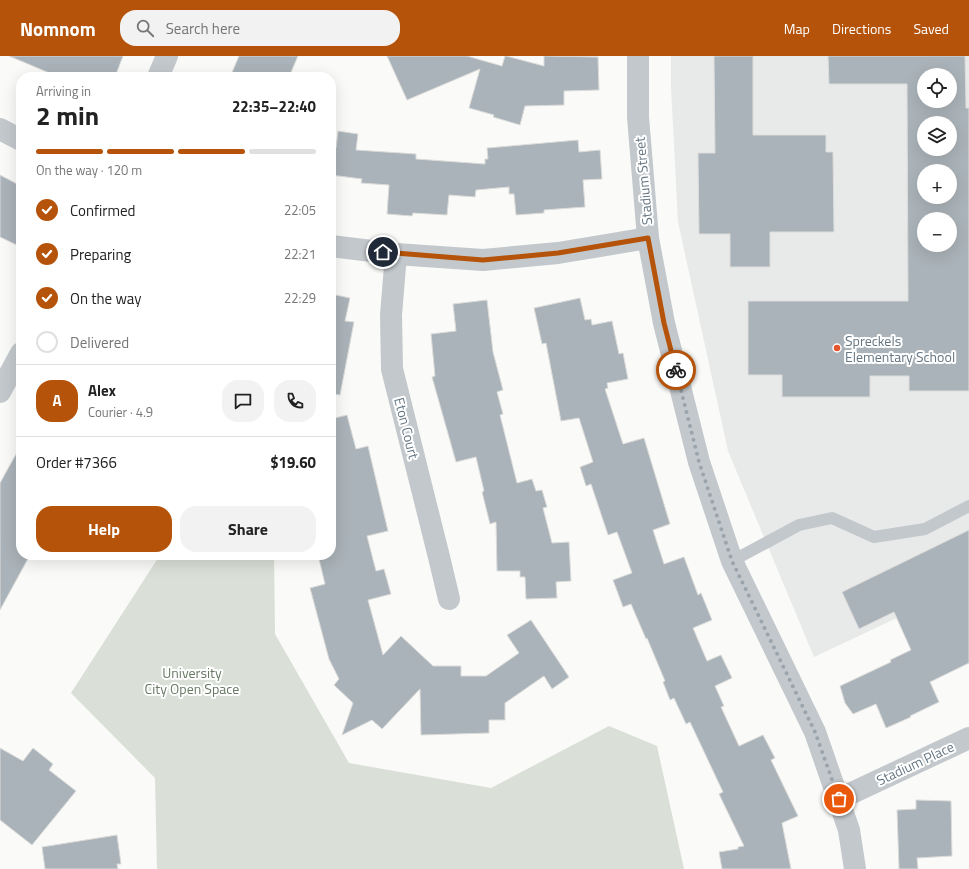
<!DOCTYPE html>
<html lang="en">
<head>
<meta charset="utf-8">
<style>
	:root { --surface:#fff; --page:#f2f2f2; --text:#222; --muted:#767676; --line:#e0e0e0; --accent:#b45309 }
	body { margin:0; font-family:"Titillium Web",sans-serif; background:var(--page); color:var(--text); height:100vh; display:flex; flex-direction:column; font-size:15px; white-space:nowrap }
	* { box-sizing:border-box; margin:0 }
	p { font-size:13px; color:var(--muted) }
	.icon { flex:none; width:22px; height:22px; fill:none; stroke:currentColor; stroke-width:2; stroke-linecap:round; stroke-linejoin:round }
	.map { position:relative; flex:1; overflow:hidden }
	.sheet { position:absolute; left:16px; top:16px; width:320px; height:488px; display:flex; flex-direction:column; background:var(--surface); border-radius:16px; box-shadow:0 4px 16px #0002 }
	.sheet>* { flex:none }
	.tools { position:absolute; left:917px; top:12px; display:grid; gap:8px }
	.tools a { display:grid; place-items:center; width:40px; height:40px; border-radius:50%; background:var(--surface); box-shadow:0 4px 16px #0002; font-size:20px }
	.pin { position:absolute; display:grid; place-items:center; width:34px; height:34px; color:#fff; margin:-17px; border:2px solid #fff; border-radius:50%; box-shadow:0 1px 4px #0007 }
	.courier { position:absolute; display:grid; place-items:center; width:40px; height:40px; margin:-20px; border:3px solid #b45309; border-radius:50%; background:#fff; color:#222; box-shadow:0 1px 5px #0007 }
	.overview em { font-style:normal; font-weight:700 }
	.overview div { display:flex; flex-direction:column-reverse }
	.overview { display:flex; align-items:center; justify-content:space-between; height:68px; padding:0 20px }
	h1 { font-size:26px; font-weight:700; line-height:30px }
	.bar { display:grid; grid-template-columns:repeat(4,1fr); gap:6px 4px; align-content:center; height:48px; padding:0 20px }
	.bar i { height:5px; border-radius:3px; background:var(--line) }
	.bar .selected { background:var(--accent) }
	.bar p { grid-column:span 4 }
	.line { display:flex; align-items:center; gap:10px; padding:0 20px; border-top:1px solid var(--line) }
	.line div { flex:1 }
	.round { display:grid; place-items:center; flex:none; width:42px; height:42px; border-radius:16px; background:var(--page) }
	ol { padding:0 20px; list-style:none }
	li { display:flex; align-items:center; gap:12px; height:44px }
	li p { margin-inline-start:auto }
	li .icon { padding:4px; border-radius:50%; background:var(--accent); color:#fff; stroke-width:4 }
	li:last-child { color:var(--muted) }
	li i { width:22px; height:22px; border:2px solid var(--line); border-radius:50% }
	.action { display:flex; gap:8px; margin-top:auto; padding:8px 20px }
	.action a { flex:1; height:46px; border-radius:16px; background:var(--accent); color:#fff; font-size:16px; font-weight:700; line-height:46px; text-align:center }
	.action a+a { background:var(--page); color:var(--text) }
	header { display:flex; align-items:center; gap:24px; box-sizing:border-box; height:56px; padding:0 20px; background:var(--accent); color:#fff }
	header strong { font-size:19px }
	nav { display:flex; gap:22px; margin-inline-start:auto; font-size:14px }
	.search { width:280px; height:36px; background:var(--page); display:flex; align-items:center; gap:10px; box-sizing:border-box; padding:0 14px; border-radius:16px; color:var(--muted); font-size:15px }
	.map>svg:first-child { display:block }
	.built { fill:#e8e9e9; fill-rule:evenodd }
	.green { fill:#dadfd7 }
	.building { fill:#aab3b9; stroke:#dcdcda; fill-rule:evenodd }
	.lines { fill:none; stroke-linecap:round; stroke-linejoin:round }
	.lane { stroke:#c3c8cc; stroke-width:12 }
	.street { stroke:#c3c8cc; stroke-width:22 }
	.done { stroke:#99a4ac; stroke-width:4; stroke-dasharray:0 7.2 }
	.route { stroke:#b45309; stroke-width:5 }
	.poi-dot { fill:#e4572e; stroke:#fff; stroke-width:1.5 }
	.labels { text-anchor:middle; dominant-baseline:central; stroke-width:4; stroke-linejoin:round; paint-order:stroke }
	.street-label { font-size:14px; fill:#657683; stroke:#fff }
	.poi-label { font-size:14px; fill:#657683; stroke:#fff; text-anchor:start }
	.park-label { font-size:14px; fill:#687a64; stroke:#fff }
</style>
</head>
<body>
<header>
<strong>Nomnom</strong>
<div class="search"><svg class="icon" aria-label="search" viewBox="0 0 24 24"><circle cx="10" cy="10" r="6"/><path d="M15 15l6 6"/></svg>Search here</div>
<nav><a>Map</a><a>Directions</a><a>Saved</a></nav>
</header>
<div class="map">
<svg width="969" height="813" viewBox="0 0 969 813">
	<rect width="100%" height="100%" fill="#fafaf8"/>
	<!-- built -->
	<path class="built" d="M671 0H969V528L814 601 728 395 678 166 671 31ZM924 19H950V45H924ZM924 67H950V93H924ZM924 115H950V141H924ZM924 163H950V189H924Z"/>
	<!-- green -->
	<path class="green" d="M160 499H274L275 578 349 707 491 732 609 670 657 690 684 813H157L155 722 71 637Z"/>
	<!-- building -->
	<g class="building">
		<path d="M9 0H123L115 21H59Z"/>
		<path d="M239 0H298L289 21H230Z"/>
		<path d="M387 0H467L502 10 505 0H506L544 10V0L598 1 599 34 564 35V49L525 50 520 69 493 61 494 59 469 52 480 13 407 44Z"/>
		<path d="M714 0H753V79H826V96H833L834 176H770V211H730V178H699L698 97H715Z"/>
		<path d="M828 0H965L966 52H969V335H909V320H870V341H782V319H748V245H908L907 28H829ZM924 19H950V45H924ZM924 67H950V93H924ZM924 115H950V141H924ZM924 163H950V189H924Z"/>
		<path d="M338 75 358 78 356 94 416 98V103L485 108V103H488L487 92 578 84 579 96 600 94 602 123 583 124 585 151 544 154V157L516 159 514 138H509V131L476 134 475 141 449 139 447 159 413 157 412 160 387 158 389 129 361 127 362 123 331 119V92H336Z"/>
		<path d="M0 119 21 130V191L0 181Z"/>
		<path d="M331 238 350 242 345 265 354 266 340 339 331 338Z"/>
		<path d="M580 242 585 264 591 263 592 269 612 265 619 298 623 297 628 323 607 327 608 332 605 333 623 388 644 382 670 468 653 474 664 508 684 501 698 539 701 537 712 564 693 572 707 605 721 599 732 622 715 630 724 650 721 651 739 690 763 679 775 702 771 704 798 760 782 767 791 813H722L719 796 738 793V791L744 790 719 738 723 736 690 666 686 668 674 642 670 644 663 626 665 625 647 582 646 583 631 548 623 551 613 524 632 517 617 476 608 479 591 428 586 430 580 411 593 406 579 362 561 365 546 287 542 288 534 252Z"/>
		<path d="M487 244 493 296 503 334 497 336 503 358 500 359 517 427 532 423 536 435 542 434 547 451 543 452 552 487 569 486 571 525 556 526 557 542 526 543 525 521H520V515H497L496 466 490 468 482 436 484 435 476 401 456 406 432 321 435 320 431 278 456 275 453 248Z"/>
		<path d="M347 359 356 393 368 390 388 475 367 480 376 515 384 513 391 538 368 544 383 599 401 580 433 610H461V620H486L519 597 507 579 531 564 569 621 552 633 544 620 505 647V664H489V677L421 679 420 633 382 673 372 664 342 679 353 647 334 629 339 623 329 603 310 532 325 528 318 499H331V363Z"/>
		<path d="M21 389V499H30L0 554V427Z"/>
		<path d="M969 474V607L930 626 939 646 910 660 911 661 886 672 876 648 853 658 845 647 840 630 891 606 890 604 911 594 894 556 859 573 842 536Z"/>
		<path d="M0 692 23 705 33 692 53 708 49 714 76 735 32 789 0 764Z"/>
		<path d="M916 744 951 745 952 800 917 802 918 813H899L897 754 916 753Z"/>
		<path d="M117 779 121 808H117L118 813H45L42 791Z"/>
	</g>
	<g class="lines">
		<!-- lane -->
		<path class="lane" d="M732 505 799 469 832 462 874 481 925 473 969 450"/>
		<!-- street -->
		<g class="street">
			<path d="M638 0V61L648 182 664 267 699 406 732 505 815 676 849 774 855 813"/>
			<path d="M158 21 167 0"/>
			<path d="M0 73 21 84"/>
			<path d="M331 190 396 198 483 204 558 197 648 182"/>
			<path d="M396 198 391 259 392 313 439 501 449 543"/>
			<path d="M0 336 21 297"/>
			<path d="M839 743 969 682"/>
		</g>
	</g>
	<g class="lines">
		<!-- done -->
		<path class="done" d="M676 314 699 406 732 505 815 676 839 743"/>
		<!-- route -->
		<path class="route" d="M383 196 483 204 558 197 648 182 664 267 676 314"/>
	</g>
	<!-- markers -->
	<circle class="poi-dot" cx="837" cy="292" r="4"/>
	<g class="labels">
		<!-- street labels -->
		<g class="street-label">
			<text transform="translate(643 125) rotate(-95)">Stadium Street</text>
			<text transform="translate(407 372) rotate(76)">Eton Court</text>
			<text transform="translate(915 707) rotate(-25)">Stadium Place</text>
		</g>
		<!-- poi labels -->
		<g class="poi-label">
			<text x="845" y="284">Spreckels<tspan x="845" dy="16">Elementary School</tspan></text>
		</g>
		<!-- park labels -->
		<g class="park-label">
			<text x="192" y="616">University<tspan x="192" dy="16">City Open Space</tspan></text>
		</g>
	</g>
</svg>
<div class="tools">
<a><svg class="icon" aria-label="locate" viewBox="0 0 24 24"><circle cx="12" cy="12" r="6"/><path d="M12 2v4M12 18v4M2 12h4M18 12h4"/></svg></a>
<a><svg class="icon" aria-label="layers" viewBox="0 0 24 24"><path d="M12 4l9 5-9 5-9-5zM3 14l9 5 9-5"/></svg></a>
<a>+</a>
<a>−</a>
</div>
<div class="pin" style="left:839px;top:743px;background:#ea580c"><svg class="icon" aria-label="bag" viewBox="0 0 24 24"><path d="M5 8h14l-1 12H6zM9 8a3 3 0 0 1 6 0"/></svg></div>
<div class="pin" style="left:383px;top:196px;background:#1f2937"><svg class="icon" aria-label="home" viewBox="0 0 24 24"><path d="M3 11l9-7 9 7M6 9v11h12V9"/></svg></div>
<div class="courier" style="left:676px;top:314px"><svg class="icon" aria-label="bike" viewBox="0 0 24 24"><circle cx="6" cy="16" r="4"/><circle cx="18" cy="16" r="4"/><path d="M6 16l4-8h5l3 8M10 8l3 8H6M13 5h3"/></svg></div>
<section class="sheet">
<div class="overview"><div><h1>2 min</h1><p>Arriving in</p></div><em>22:35–22:40</em></div>
<div class="bar"><i class="selected"></i><i class="selected"></i><i class="selected"></i><i></i><p>On the way · 120 m</p></div>
<ol>
<li><svg class="icon" aria-label="check" viewBox="0 0 24 24"><path d="M5 12l5 5 9-10"/></svg>Confirmed<p>22:05</p></li>
<li><svg class="icon" aria-label="check" viewBox="0 0 24 24"><path d="M5 12l5 5 9-10"/></svg>Preparing<p>22:21</p></li>
<li><svg class="icon" aria-label="check" viewBox="0 0 24 24"><path d="M5 12l5 5 9-10"/></svg>On the way<p>22:29</p></li>
<li><i></i>Delivered</li>
</ol>
<div class="line" style="height:72px"><b class="round" style="background:var(--accent);color:#fff">A</b><div><b>Alex</b><p>Courier · 4.9</p></div><a class="round"><svg class="icon" aria-label="chat" viewBox="0 0 24 24"><path d="M4 5h16v11H9l-5 4z"/></svg></a><a class="round"><svg class="icon" aria-label="phone" viewBox="0 0 24 24"><path d="M5 4h4l2 5-3 2q2 4 5 5l2-3 5 2v4C11 20 4 13 5 4z"/></svg></a></div>
<div class="line" style="height:52px"><div>Order #7366</div><b>$19.60</b></div>
<div class="action"><a>Help</a><a>Share</a></div>
</section>
</div>
</body>
</html>
